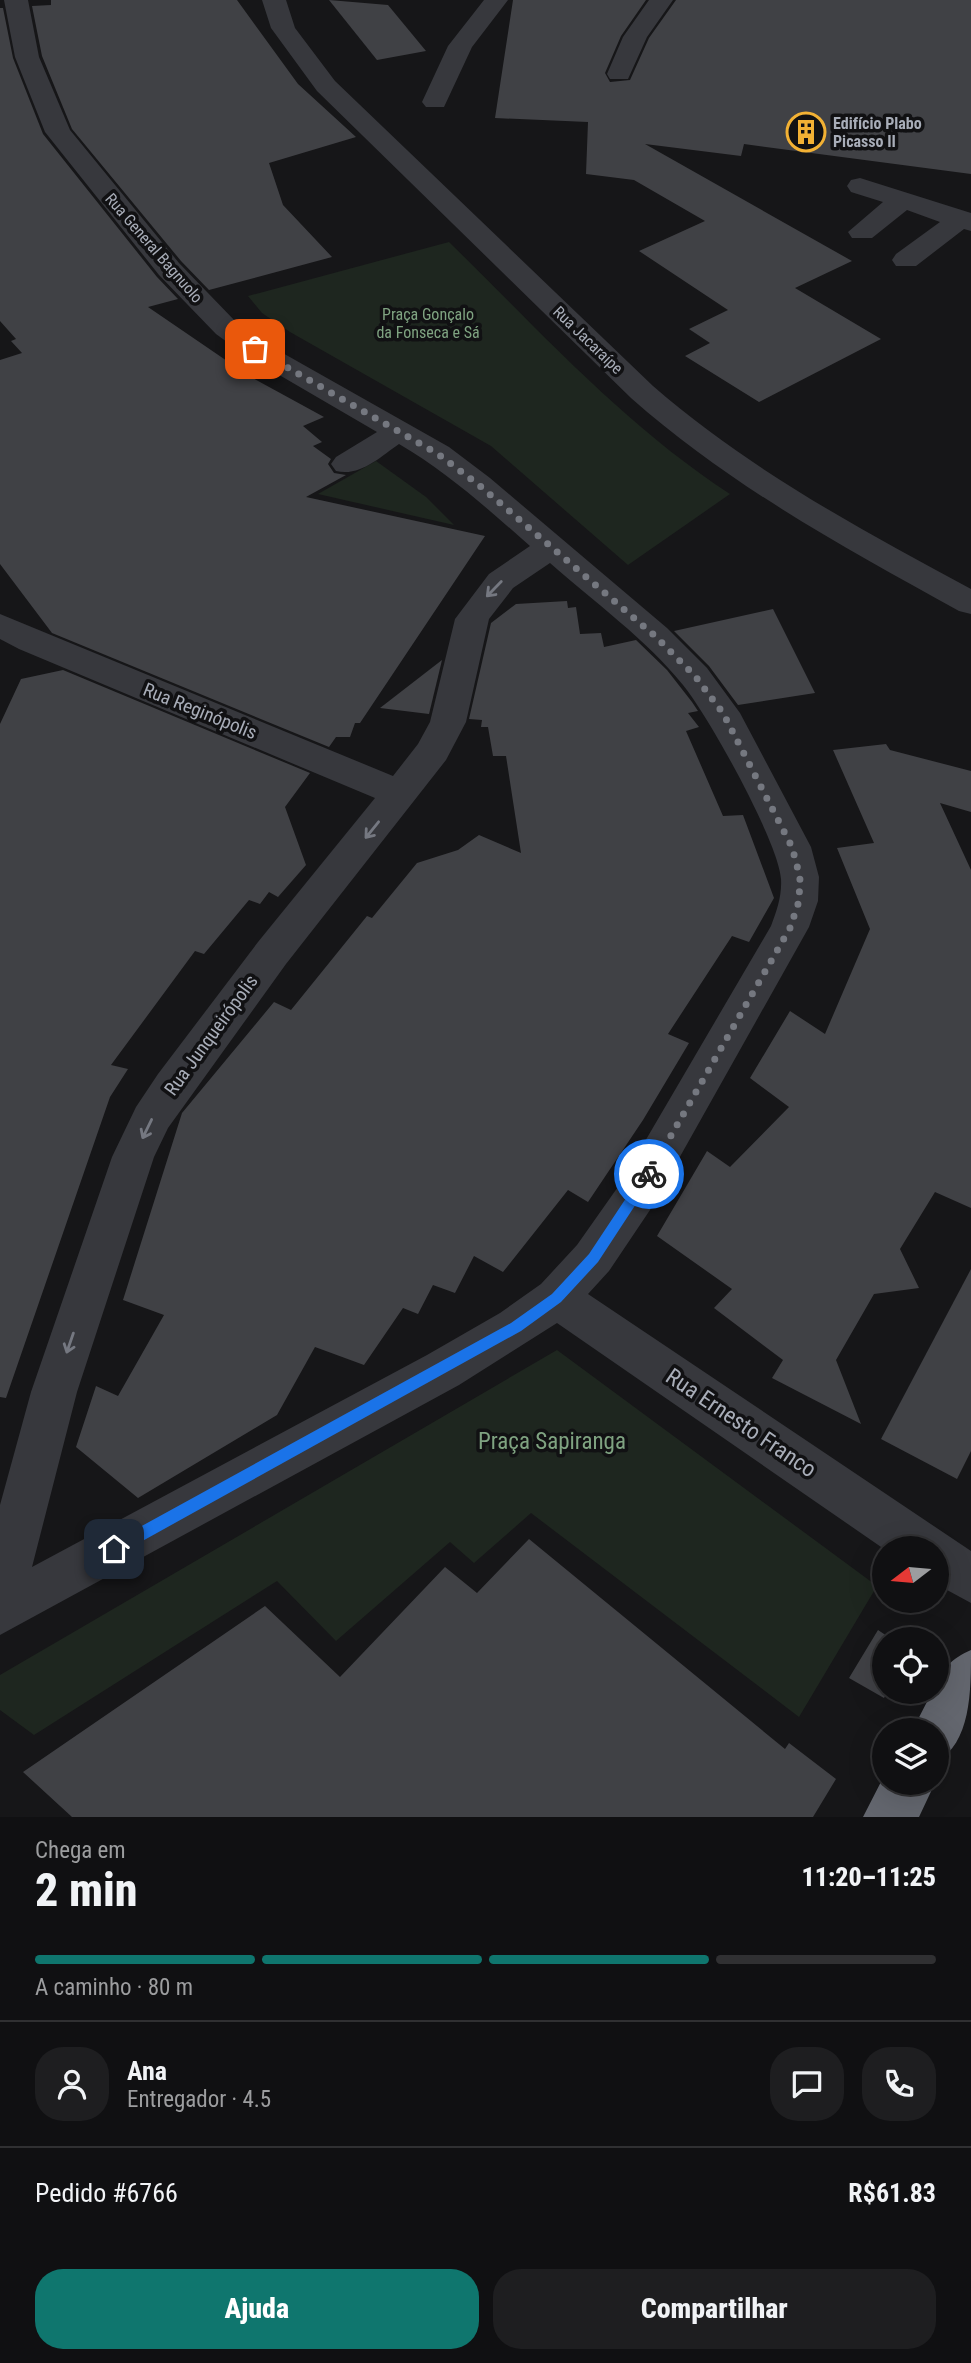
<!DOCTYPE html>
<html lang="pt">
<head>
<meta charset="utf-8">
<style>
	:root { --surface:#101012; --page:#1e1e20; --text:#f1f3f6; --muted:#9c9d9f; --line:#303032; --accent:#0f766e }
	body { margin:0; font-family:"Roboto Condensed",sans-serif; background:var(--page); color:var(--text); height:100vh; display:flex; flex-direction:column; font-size:26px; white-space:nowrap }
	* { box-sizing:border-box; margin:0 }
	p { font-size:23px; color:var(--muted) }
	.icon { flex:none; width:38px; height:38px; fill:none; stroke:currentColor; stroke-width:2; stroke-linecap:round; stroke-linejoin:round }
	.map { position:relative; height:1817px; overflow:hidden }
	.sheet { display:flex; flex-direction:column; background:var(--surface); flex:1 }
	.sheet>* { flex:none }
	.needle { width:46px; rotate:254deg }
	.fabs { position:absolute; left:872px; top:1536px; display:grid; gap:14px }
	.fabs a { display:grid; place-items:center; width:77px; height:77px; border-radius:50%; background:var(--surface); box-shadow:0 7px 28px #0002,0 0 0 2px var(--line); font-size:35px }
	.pin { position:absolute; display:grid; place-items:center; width:60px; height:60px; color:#fff; margin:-30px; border-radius:14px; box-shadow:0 4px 10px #0006 }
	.courier { position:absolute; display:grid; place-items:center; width:70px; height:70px; margin:-35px; border:5px solid #1a73e8; border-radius:50%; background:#fff; color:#222; box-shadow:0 2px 9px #0007 }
	.headline em { font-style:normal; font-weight:800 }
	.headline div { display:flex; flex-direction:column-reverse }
	.headline { display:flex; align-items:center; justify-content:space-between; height:119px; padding:0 35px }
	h1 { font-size:46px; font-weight:800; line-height:52px }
	.bar { display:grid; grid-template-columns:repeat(4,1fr); gap:10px 7px; align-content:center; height:84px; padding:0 35px }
	.bar i { height:9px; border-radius:5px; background:var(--line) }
	.bar .active { background:var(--accent) }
	.bar p { grid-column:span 4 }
	.line { display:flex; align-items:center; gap:18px; padding:0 35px; border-top:2px solid var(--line) }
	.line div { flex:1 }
	.round { display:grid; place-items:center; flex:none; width:74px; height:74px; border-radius:28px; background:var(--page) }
	.button { display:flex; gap:14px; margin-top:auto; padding:14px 35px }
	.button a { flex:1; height:80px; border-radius:28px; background:var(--accent); color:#fff; font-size:28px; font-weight:800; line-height:80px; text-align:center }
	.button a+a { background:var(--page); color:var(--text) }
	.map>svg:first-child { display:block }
	.green { fill:#1e261f }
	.building { fill:#404145 }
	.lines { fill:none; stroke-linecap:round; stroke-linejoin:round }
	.minor { fill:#37383d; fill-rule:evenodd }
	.highway { fill:#63666e; fill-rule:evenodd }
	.oneway { stroke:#757881 }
	.route { fill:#1a73e8 }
	.done { stroke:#757880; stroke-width:7; stroke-dasharray:0 12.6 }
	.labels { text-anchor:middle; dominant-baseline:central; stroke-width:7; stroke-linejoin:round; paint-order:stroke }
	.far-poi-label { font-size:16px; font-weight:bold; fill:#a8adb8; stroke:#111113; text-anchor:start }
	.far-street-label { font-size:16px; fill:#a8adb8; stroke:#111113 }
	.far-park-label { font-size:16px; fill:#7fa381; stroke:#111113 }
	.street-label { font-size:19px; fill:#a8adb8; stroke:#111113 }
	.near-street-label { font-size:23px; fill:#a8adb8; stroke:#111113 }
	.near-park-label { font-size:23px; fill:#7fa381; stroke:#111113 }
</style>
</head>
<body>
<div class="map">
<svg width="971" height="1817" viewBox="0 0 971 1817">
	<rect width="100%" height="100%" fill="#161618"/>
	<!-- green -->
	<g class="green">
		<path d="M449 242C539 330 624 425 730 494L628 565 491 446 290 332 262 313 248 296Z"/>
		<path d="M376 461 426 497 454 525 318 494Z"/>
		<path d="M557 1350 877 1586 799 1717 531 1513 474 1563 450 1542 336 1641 277 1581 34 1735 0 1710V1675Z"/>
	</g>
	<!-- building -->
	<g class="building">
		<path d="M51 0H237L298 84 356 137 269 163 283 205 332 257 209 290 181 261 72 129 42 56 32 6 51 5Z"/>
		<path d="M329 0 388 5 426 51 377 60Z"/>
		<path d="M513 0H646L621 36 605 73 610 82 630 80 649 38 676 0H971V174L744 144 741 156 645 144 852 261 795 288 881 339 759 402 685 356 710 343 689 329 728 310 639 251 705 221 634 180 586 174 588 122 495 118Z"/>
		<path d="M0 8H3L13 58 43 134 157 277 178 299 148 307 249 376 324 417 303 426 322 442 313 446 331 459 328 464 334 473 346 475 306 497 485 536 360 723H355L350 737H336L329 747 52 633 0 564V360L22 353 11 341 16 339 0 321Z"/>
		<path d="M567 601 568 608 576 607 580 634 601 633 604 647 636 640 667 670 692 702 698 711 688 713 699 727 686 731 723 816 743 815 774 898 749 942 732 936 668 1034 689 1043 643 1120 588 1202 568 1190 503 1272 474 1256 455 1293 433 1285 418 1314 403 1308 364 1365 315 1347 277 1415 138 1498 76 1447 96 1386 118 1396 164 1315 123 1300 182 1113 274 1002 291 1010 367 916 372 918 417 863 458 850 479 835 521 853 506 756H493L488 727H481L482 720 469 719 491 623 516 604Z"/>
		<path d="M773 609 815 693 738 705 709 666 674 631Z"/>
		<path d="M442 660 429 714 380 708Z"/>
		<path d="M63 670 310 773 285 807 306 865 278 897 269 892 260 904 249 900 204 954 195 951 111 1065 128 1069 110 1097 6 1398 0 1397V724L21 679Z"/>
		<path d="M886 744 890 750 971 771V812L940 803 971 870V1208L935 1192 900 1249 919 1288 874 1294 836 1360 861 1424 772 1378 783 1360 714 1308 732 1289 657 1236 707 1151 730 1167 789 1107 750 1078 790 1011 825 1034 870 929 837 848 874 843 833 750Z"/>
		<path d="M971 1269V1451L957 1479 881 1439Z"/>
		<path d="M529 1539 785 1749 789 1743 836 1779 813 1817H72L23 1772 265 1606 340 1677 445 1567 477 1593Z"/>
		<path d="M878 1630 893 1640H884V1692H887L884 1698 849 1678Z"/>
	</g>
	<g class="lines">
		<!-- minor -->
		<g class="minor">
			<path d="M4 0H28L39 57 70 130 179 263 236 322 265 343 449 447 490 478 667 628 707 668 740 713 811 847 819 877 818 901 809 927 650 1210 609 1271 588 1294 971 1551V1603L936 1584V1549H884L557 1323 459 1385 0 1635V1505L31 1392 112 1157 136 1107 158 1074 258 942 375 798 19 649 0 639V614L393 776 418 744 430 722 455 619 489 574 530 546C488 509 447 472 399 444 380 457 360 477 336 471L331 464 336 457 377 432 245 355 216 334 159 275 45 132 15 57ZM550 563C594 602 646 639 683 685 708 715 779 843 781 879 782 896 777 910 771 926L620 1184 577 1245 541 1284 500 1313 427 1355 32 1567 77 1392 154 1157 168 1128 286 964 446 760 466 722 489 619 513 588Z"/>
			<path d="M262 0H286L295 28 335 81 653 386C750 470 858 528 971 589V614L959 611C842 546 732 487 631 398L317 91 271 28Z"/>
			<path d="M484 0H508L472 47 444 107H426L422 102 448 46Z"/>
			<path d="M649 0H673L647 37 628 79H610L607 74 623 37Z"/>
			<path d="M860 178 971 213V231L964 229 916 266H896L892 260 896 254 940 222 907 210 872 238H852L848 232 883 202 851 192 847 186 851 180Z"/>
		</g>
		<!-- highway -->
		<g class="highway">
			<path d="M971 1650C971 1692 971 1743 936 1762V1731H912L932 1692H936C936 1672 954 1657 971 1650Z"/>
			<path d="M884 1776V1783H935L919 1817H863Z"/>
		</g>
	</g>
	<!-- one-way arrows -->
	<defs><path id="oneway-shaft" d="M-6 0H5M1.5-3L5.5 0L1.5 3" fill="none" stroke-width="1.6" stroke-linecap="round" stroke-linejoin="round" transform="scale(1.75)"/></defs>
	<g class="oneway">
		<use href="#oneway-shaft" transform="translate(494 589) rotate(134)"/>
		<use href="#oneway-shaft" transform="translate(372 830) rotate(129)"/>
		<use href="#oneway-shaft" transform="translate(147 1129) rotate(116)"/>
		<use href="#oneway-shaft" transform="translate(70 1343) rotate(109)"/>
	</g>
	<!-- route -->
	<path class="route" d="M649 1169 653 1171V1178L598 1262 561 1302 521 1331 119 1554H109V1544L511 1323 552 1294 589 1254 644 1171Z"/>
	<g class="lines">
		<!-- done -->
		<path class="done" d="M255 349 438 454 479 485 655 636 695 676 723 713 792 847 800 877 799 901 790 928 649 1174"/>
	</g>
	<!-- icons -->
	<defs>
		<symbol id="building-ring" viewBox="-11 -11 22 22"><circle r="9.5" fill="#111113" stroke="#f2b134" stroke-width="1.5"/><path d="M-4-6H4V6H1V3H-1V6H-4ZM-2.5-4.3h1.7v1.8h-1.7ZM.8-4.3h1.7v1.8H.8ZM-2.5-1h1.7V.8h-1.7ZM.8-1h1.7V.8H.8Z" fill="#f2b134"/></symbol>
	</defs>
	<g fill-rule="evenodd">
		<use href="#building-ring" x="784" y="110" width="44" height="44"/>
	</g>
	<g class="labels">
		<!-- far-poi labels -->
		<g class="far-poi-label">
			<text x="833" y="123">Edifício Plabo<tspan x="833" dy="18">Picasso II</tspan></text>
		</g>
		<!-- far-street labels -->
		<g class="far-street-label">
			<text transform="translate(154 248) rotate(49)">Rua General Bagnuolo</text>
			<text transform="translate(588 340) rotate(44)">Rua Jacaraípe</text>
		</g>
		<!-- far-park labels -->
		<g class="far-park-label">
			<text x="428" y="314">Praça Gonçalo<tspan x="428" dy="18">da Fonseca e Sá</tspan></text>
		</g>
		<!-- street labels -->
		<g class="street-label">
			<text transform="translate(200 711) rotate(22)">Rua Reginópolis</text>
			<text transform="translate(211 1035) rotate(-54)">Rua Junqueirópolis</text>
		</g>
		<!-- near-street labels -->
		<g class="near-street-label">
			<text transform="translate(741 1423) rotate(34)">Rua Ernesto Franco</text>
		</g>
		<!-- near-park labels -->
		<g class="near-park-label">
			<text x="552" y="1441">Praça Sapiranga</text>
		</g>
	</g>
</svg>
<div class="fabs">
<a><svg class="needle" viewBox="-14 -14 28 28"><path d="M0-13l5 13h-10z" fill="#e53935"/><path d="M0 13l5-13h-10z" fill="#9c9d9f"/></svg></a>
<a><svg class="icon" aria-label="locate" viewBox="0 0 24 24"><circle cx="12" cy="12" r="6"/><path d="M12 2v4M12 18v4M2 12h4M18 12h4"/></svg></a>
<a><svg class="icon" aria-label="layers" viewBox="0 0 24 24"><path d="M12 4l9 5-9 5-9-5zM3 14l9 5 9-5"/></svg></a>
</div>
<div class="pin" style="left:255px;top:349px;background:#ea580c"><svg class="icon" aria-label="bag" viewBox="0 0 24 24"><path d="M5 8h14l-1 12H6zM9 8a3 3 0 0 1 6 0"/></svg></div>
<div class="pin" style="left:114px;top:1549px;background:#1f2937"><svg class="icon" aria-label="home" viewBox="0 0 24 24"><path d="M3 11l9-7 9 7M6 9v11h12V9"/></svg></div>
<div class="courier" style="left:649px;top:1174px"><svg class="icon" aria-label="bike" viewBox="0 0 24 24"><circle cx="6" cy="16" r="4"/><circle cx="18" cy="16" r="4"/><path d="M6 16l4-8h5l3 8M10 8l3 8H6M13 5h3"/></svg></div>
</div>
<section class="sheet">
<div class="headline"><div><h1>2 min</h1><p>Chega em</p></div><em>11:20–11:25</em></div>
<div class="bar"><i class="active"></i><i class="active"></i><i class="active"></i><i></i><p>A caminho · 80 m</p></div>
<div class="line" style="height:126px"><a class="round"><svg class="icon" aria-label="person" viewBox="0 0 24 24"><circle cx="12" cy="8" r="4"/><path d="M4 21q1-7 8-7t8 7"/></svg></a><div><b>Ana</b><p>Entregador · 4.5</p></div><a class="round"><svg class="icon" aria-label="chat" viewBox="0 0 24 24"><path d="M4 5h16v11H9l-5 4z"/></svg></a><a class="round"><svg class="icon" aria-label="phone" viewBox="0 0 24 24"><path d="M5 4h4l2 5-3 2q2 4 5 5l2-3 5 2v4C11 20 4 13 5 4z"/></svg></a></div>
<div class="line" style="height:91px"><div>Pedido #6766</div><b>R$61.83</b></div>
<div class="button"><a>Ajuda</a><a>Compartilhar</a></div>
</section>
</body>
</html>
